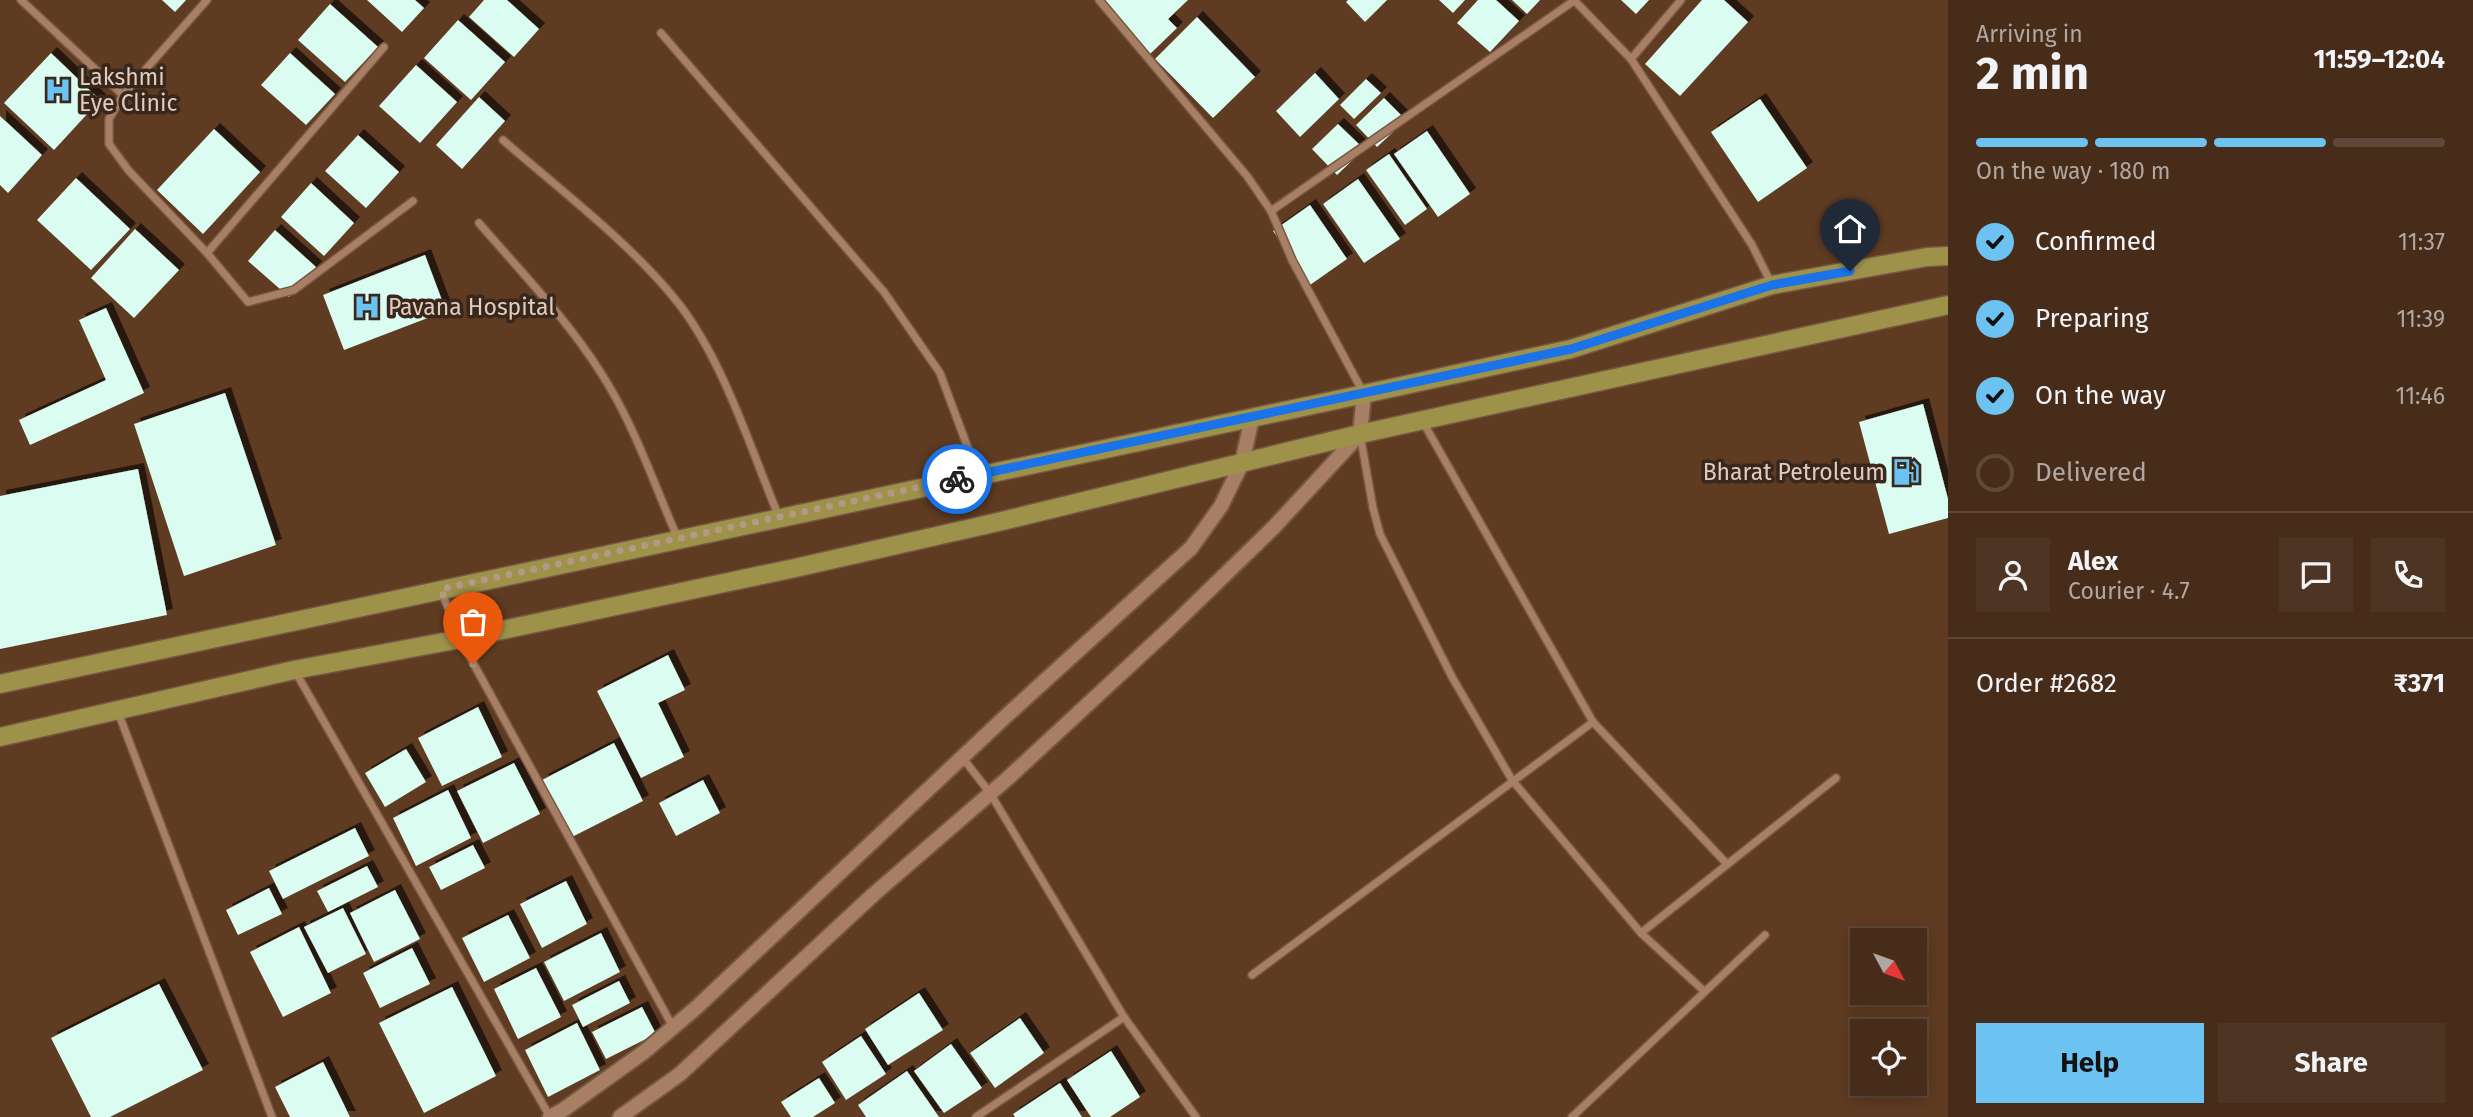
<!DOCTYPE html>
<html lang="en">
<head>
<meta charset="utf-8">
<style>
	:root { --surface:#472c1a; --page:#4e3423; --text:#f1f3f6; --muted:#b0a7a2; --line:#5f4839; --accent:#6cc3f2 }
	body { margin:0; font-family:"Fira Sans",sans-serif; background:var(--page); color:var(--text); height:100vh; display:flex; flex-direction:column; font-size:26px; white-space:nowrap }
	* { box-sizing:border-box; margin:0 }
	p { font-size:23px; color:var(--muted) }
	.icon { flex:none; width:38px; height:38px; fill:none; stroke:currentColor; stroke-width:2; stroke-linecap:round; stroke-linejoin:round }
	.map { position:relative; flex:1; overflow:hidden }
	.drawer { display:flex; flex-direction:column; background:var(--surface); width:525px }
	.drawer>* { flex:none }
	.needle { width:46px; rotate:131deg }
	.controls { position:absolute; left:1850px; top:928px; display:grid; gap:14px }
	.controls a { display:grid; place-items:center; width:77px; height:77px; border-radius:0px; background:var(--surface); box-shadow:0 4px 18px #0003,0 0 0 2px var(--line); font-size:35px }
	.pin { position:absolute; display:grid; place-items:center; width:60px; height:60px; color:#fff; margin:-72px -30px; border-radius:50% 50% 50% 0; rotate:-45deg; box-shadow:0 0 7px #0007 }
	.pin .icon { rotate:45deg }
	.courier { position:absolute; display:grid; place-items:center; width:70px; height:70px; margin:-35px; border:5px solid #1a73e8; border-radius:50%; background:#fff; color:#222; box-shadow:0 2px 9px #0007 }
	.summary em { font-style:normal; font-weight:700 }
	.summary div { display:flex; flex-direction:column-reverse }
	.summary { display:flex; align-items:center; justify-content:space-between; height:119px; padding:0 28px }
	h1 { font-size:46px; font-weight:700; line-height:52px }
	.bar { display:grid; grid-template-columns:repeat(4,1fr); gap:10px 7px; align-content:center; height:84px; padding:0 28px }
	.bar i { height:9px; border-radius:5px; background:var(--line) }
	.bar .current { background:var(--accent) }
	.bar p { grid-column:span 4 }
	.line { display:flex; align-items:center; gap:18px; padding:0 28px; border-top:2px solid var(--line) }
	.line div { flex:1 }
	.round { display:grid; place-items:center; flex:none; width:74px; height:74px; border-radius:0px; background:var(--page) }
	ol { padding:0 28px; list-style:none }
	li { display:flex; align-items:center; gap:21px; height:77px }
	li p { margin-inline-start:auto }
	li .icon { padding:7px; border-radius:50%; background:var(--accent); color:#111; stroke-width:4 }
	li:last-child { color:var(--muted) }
	li i { width:38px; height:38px; border:4px solid var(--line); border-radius:50% }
	.cta { display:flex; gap:14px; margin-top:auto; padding:14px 28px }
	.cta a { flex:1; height:80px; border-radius:0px; background:var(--accent); color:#111; font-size:28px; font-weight:700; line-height:80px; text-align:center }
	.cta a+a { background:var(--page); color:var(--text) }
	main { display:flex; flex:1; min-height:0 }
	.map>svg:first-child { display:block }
	.building { fill:#dafcf1; filter:url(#shadow) }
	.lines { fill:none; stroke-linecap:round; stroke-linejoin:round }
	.street-casing { stroke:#765842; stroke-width:10 }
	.secondary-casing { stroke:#765842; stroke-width:18 }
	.primary-casing { stroke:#765842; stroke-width:21 }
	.street { stroke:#a87e64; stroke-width:7 }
	.secondary { stroke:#a87e64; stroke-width:14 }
	.primary { stroke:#9e924b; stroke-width:18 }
	.done { stroke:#b59987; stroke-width:7; stroke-dasharray:0 12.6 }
	.route { stroke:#1a73e8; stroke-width:9 }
	.labels { text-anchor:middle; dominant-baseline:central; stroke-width:7; stroke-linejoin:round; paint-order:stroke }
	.poi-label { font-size:23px; fill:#e3ccbe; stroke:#38271c; text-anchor:start }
</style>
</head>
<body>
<main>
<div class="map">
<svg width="1948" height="1117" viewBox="0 0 1948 1117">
	<defs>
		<filter id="shadow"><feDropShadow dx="6" dy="-6" stdDeviation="0" flood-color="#0009"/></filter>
	</defs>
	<rect width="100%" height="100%" fill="#5f3b22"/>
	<!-- building -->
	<g class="building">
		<path d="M162 0H186L175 12Z"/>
		<path d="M367 0H415L424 8 402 32Z"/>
		<path d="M484 0H507L539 29 514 57 469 17Z"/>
		<path d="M1096 0H1188L1168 19 1177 28 1149 55Z"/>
		<path d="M1348 0H1387L1365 22 1346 2Z"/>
		<path d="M1439 0H1465L1453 13Z"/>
		<path d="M1478 0H1496L1519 21 1490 52 1457 23Z"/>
		<path d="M1512 0H1540L1527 14Z"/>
		<path d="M1621 0H1649L1636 14Z"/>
		<path d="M1702 0H1724L1748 22 1680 96 1645 64Z"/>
		<path d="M330 4 378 47 345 82 298 40Z"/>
		<path d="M1197 17 1255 77 1213 118 1155 59Z"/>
		<path d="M458 20 505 62 471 100 424 58Z"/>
		<path d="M51 53 100 100 54 150 4 103Z"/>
		<path d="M290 53 335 94 306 125 261 85Z"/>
		<path d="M416 65 457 102 420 143 379 106Z"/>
		<path d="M1315 73 1339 99 1300 137 1276 111Z"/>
		<path d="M1366 79 1381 93 1354 119 1340 105Z"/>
		<path d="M479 97 505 121 462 169 436 145Z"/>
		<path d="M1384 98 1406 120 1377 147 1356 125Z"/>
		<path d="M1760 99 1807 168 1758 202 1711 132Z"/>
		<path d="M0 116 42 155 8 193 0 185Z"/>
		<path d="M1338 124 1364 149 1337 175 1312 149Z"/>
		<path d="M214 129 260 172 203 234 157 190Z"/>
		<path d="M1427 131 1470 194 1438 217 1394 154Z"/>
		<path d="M358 135 399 172 366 208 325 171Z"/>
		<path d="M1389 154 1427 209 1405 225 1366 170Z"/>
		<path d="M76 178 130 229 91 270 37 220Z"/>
		<path d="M1358 179 1400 239 1364 263 1323 204Z"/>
		<path d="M311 183 354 223 324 256 281 217Z"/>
		<path d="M1310 205 1347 259 1310 285 1273 231Z"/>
		<path d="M135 229 179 270 134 318 91 278Z"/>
		<path d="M275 230 316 267 289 297 248 261Z"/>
		<path d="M425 255 446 311 344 350 323 295Z"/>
		<path d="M106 308 144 393 30 445 19 420 106 380 79 320Z"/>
		<path d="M225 393 276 545 184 576 134 424Z"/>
		<path d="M1923 404 1948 499V518L1889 534 1859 422Z"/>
		<path d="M138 469 167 615 0 649V496Z"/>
		<path d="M668 655 685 690 658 703 684 757 641 778 597 691Z"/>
		<path d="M478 707 502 757 442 786 418 738Z"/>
		<path d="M614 743 643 801 570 838 542 780Z"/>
		<path d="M406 749 426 782 385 807 365 773Z"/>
		<path d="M514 763 540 814 483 843 457 791Z"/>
		<path d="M703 780 720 813 676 836 659 803Z"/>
		<path d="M448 790 471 838 416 866 393 818Z"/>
		<path d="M355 828 369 856 283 899 269 871Z"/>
		<path d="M473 845 485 868 441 890 429 867Z"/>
		<path d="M367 866 378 887 328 912 317 891Z"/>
		<path d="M566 881 587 924 542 948 520 904Z"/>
		<path d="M269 888 282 914 238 935 226 910Z"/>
		<path d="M395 890 420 939 374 962 350 913Z"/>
		<path d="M343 908 366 954 328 973 304 927Z"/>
		<path d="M508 915 530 958 484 982 462 938Z"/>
		<path d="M299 927 331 993 283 1017 250 952Z"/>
		<path d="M601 933 620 972 564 1001 544 962Z"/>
		<path d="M412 948 430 984 380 1008 363 973Z"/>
		<path d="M536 968 561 1017 518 1039 494 989Z"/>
		<path d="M619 981 630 1003 583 1027 572 1005Z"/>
		<path d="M159 984 203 1070 110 1117H91L51 1038Z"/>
		<path d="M452 987 496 1076 424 1113 379 1023Z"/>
		<path d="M919 993 943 1030 888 1065 865 1029Z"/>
		<path d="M642 1007 656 1034 606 1059 592 1032Z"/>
		<path d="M1020 1018 1044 1053 995 1088 970 1053Z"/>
		<path d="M577 1023 600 1070 548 1097 525 1050Z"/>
		<path d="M861 1036 886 1074 846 1100 822 1062Z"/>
		<path d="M951 1044 982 1088 944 1113 914 1071Z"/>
		<path d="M1111 1051 1140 1097 1110 1117H1091L1067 1080Z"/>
		<path d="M323 1062 350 1117H290L275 1087Z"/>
		<path d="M907 1071 939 1117H866L858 1105Z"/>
		<path d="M819 1078 835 1103 813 1117H791L781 1102Z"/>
		<path d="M1060 1083 1082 1117H1015L1013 1114Z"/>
	</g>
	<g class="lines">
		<defs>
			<g id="street">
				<path d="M21 0 123 95"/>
				<path d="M207 0 123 95 109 119V144L129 171 207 253 248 302 294 290 413 201"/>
				<path d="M1099 0 1247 176 1271 211 1292 260 1364 394"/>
				<path d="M1574 0 1631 59 1752 245 1772 285"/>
				<path d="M661 33 884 292 940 373 978 475"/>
				<path d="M1631 59 1681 0"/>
				<path d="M503 140C560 190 633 245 679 304 724 362 751 450 779 517"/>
				<path d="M1271 211 1575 0"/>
				<path d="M479 223C521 272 567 319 601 373 634 424 654 484 678 539"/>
				<path d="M207 253 384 47"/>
				<path d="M1360 434 1373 508 1380 534 1452 677 1512 780 1641 933 1704 991"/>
				<path d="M441 590 460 639 673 1027"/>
				<path d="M295 671 550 1117"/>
				<path d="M118 712 272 1117"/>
				<path d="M1593 722 1727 864"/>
				<path d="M962 757 990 793 1124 1017 1196 1117"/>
				<path d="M1641 933 1836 778"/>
				<path d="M1252 975 1593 722 1423 422"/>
				<path d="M976 1117 1124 1017"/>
				<path d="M1572 1117 1765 935"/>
			</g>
			<g id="secondary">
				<path d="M550 1117 563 1110 644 1052 697 1007 1005 717 1191 548 1221 506 1242 463 1252 418"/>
				<path d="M620 1117 680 1074 874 894 1007 779 1168 630 1274 527 1360 434 1364 394"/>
			</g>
			<g id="primary">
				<path d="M0 684 1364 394 1571 349 1772 285 1927 257 1948 256"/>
				<path d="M0 737 294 670 460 639 795 568 998 522 1360 434 1948 305"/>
			</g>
		</defs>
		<!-- street casing -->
		<use href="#street" class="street-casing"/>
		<!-- secondary casing -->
		<use href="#secondary" class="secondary-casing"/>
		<!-- primary casing -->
		<use href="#primary" class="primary-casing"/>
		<!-- street -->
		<use href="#street" class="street"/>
		<!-- secondary -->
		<use href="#secondary" class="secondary"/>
		<!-- primary -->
		<use href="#primary" class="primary"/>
	</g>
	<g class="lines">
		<!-- done -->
		<path class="done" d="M473 664 460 639 441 589 957 479"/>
		<!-- route -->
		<path class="route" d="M957 479 1571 349 1772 285 1850 271"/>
	</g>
	<!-- icons -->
	<defs>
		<symbol id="hospital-bare" viewBox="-9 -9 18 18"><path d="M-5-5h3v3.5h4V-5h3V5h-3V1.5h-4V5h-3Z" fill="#6cc3f2" stroke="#38271c" stroke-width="2.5" paint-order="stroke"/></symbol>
		<symbol id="fuel-bare" viewBox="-9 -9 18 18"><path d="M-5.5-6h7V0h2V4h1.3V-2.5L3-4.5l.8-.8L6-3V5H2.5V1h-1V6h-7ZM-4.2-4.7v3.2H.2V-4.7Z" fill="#6cc3f2" stroke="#38271c" stroke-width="2.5" paint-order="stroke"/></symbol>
	</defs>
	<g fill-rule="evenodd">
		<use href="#hospital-bare" x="39" y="71" width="38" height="38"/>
		<use href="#hospital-bare" x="348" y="288" width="38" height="38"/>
		<use href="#fuel-bare" x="1887" y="453" width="38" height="38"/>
	</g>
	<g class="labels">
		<!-- poi labels -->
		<g class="poi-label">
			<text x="79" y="77">Lakshmi<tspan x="79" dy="26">Eye Clinic</tspan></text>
			<text x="388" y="307">Pavana Hospital</text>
			<text x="1885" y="472" text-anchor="end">Bharat Petroleum</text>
		</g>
	</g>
</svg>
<div class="controls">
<a><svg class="needle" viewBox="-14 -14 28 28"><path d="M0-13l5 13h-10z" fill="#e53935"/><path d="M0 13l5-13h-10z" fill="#b0a7a2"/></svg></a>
<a><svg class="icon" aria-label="locate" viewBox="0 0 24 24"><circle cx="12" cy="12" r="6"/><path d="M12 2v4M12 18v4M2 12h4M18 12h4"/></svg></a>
</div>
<div class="pin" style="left:473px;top:664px;background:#ea580c"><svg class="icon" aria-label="bag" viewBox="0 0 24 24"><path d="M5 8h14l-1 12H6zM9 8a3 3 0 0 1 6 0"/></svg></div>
<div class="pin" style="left:1850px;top:271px;background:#1f2937"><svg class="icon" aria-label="home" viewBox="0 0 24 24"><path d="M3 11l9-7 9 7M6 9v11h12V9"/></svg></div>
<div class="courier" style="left:957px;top:479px"><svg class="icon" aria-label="bike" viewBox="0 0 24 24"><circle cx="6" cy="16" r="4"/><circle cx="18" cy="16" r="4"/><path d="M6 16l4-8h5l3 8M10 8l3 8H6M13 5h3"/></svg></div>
</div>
<section class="drawer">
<div class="summary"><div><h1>2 min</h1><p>Arriving in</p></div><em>11:59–12:04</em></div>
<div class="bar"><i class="current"></i><i class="current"></i><i class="current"></i><i></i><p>On the way · 180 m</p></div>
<ol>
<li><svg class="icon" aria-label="check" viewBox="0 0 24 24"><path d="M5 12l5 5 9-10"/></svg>Confirmed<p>11:37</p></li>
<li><svg class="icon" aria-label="check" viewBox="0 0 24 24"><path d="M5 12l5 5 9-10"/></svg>Preparing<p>11:39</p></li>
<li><svg class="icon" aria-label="check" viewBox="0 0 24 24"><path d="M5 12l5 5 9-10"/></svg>On the way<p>11:46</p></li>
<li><i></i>Delivered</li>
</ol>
<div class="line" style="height:126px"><a class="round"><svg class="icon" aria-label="person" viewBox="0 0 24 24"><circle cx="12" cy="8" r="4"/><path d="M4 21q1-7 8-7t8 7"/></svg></a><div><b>Alex</b><p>Courier · 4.7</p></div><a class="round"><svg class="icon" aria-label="chat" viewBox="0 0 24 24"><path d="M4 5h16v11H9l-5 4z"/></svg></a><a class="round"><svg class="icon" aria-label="phone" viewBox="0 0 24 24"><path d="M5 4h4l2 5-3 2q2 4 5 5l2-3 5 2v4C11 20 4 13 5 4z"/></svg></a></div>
<div class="line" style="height:91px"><div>Order #2682</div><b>₹371</b></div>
<div class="cta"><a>Help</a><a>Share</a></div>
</section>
</main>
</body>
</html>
